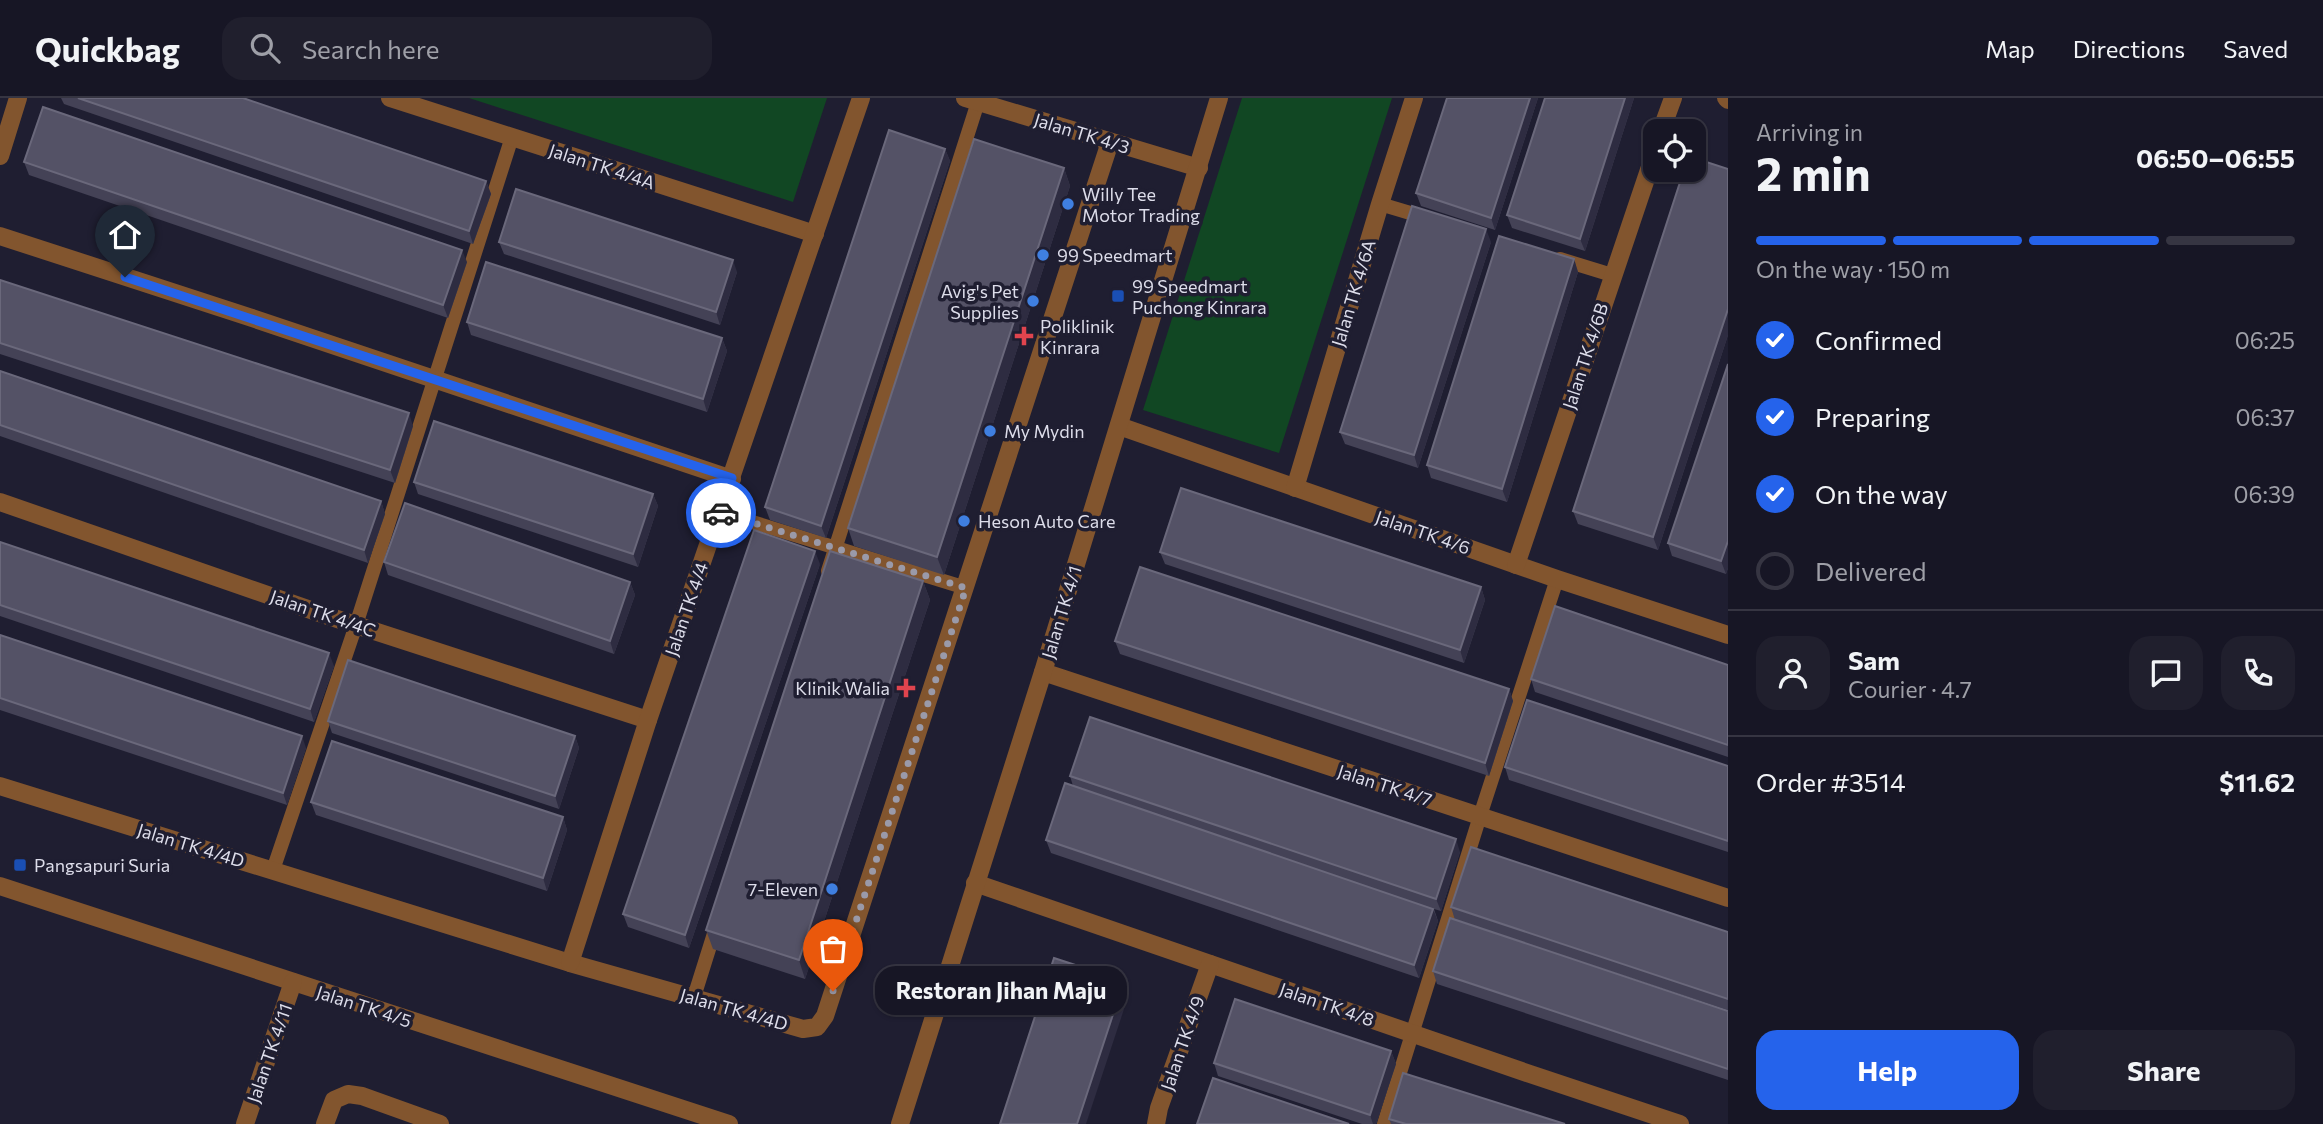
<!DOCTYPE html>
<html lang="en">
<head>
<meta charset="utf-8">
<style>
	:root { --surface:#171625; --page:#201f2d; --text:#f1f3f6; --muted:#9e9fa7; --line:#363542; --accent:#2563eb }
	body { margin:0; font-family:Commissioner,sans-serif; background:var(--page); color:var(--text); height:100vh; display:flex; flex-direction:column; font-size:26px; white-space:nowrap }
	* { box-sizing:border-box; margin:0 }
	p { font-size:23px; color:var(--muted) }
	.icon { flex:none; width:38px; height:38px; fill:none; stroke:currentColor; stroke-width:2; stroke-linecap:round; stroke-linejoin:round }
	.map { position:relative; flex:1; overflow:hidden }
	.details { display:flex; flex-direction:column; background:var(--surface); width:595px }
	.details>* { flex:none }
	.fabs { position:absolute; left:1643px; top:21px; display:grid; gap:14px }
	.fabs a { display:grid; place-items:center; width:63px; height:63px; border-radius:14px; background:var(--surface); box-shadow:0 2px 5px #0004,0 0 0 2px var(--line); font-size:35px }
	.pin { position:absolute; display:grid; place-items:center; width:60px; height:60px; color:#fff; margin:-72px -30px; border-radius:50% 50% 50% 0; rotate:-45deg; box-shadow:0 0 7px #0007 }
	.pin .icon { rotate:45deg }
	.courier { position:absolute; display:grid; place-items:center; width:70px; height:70px; margin:-35px; border:5px solid #2563eb; border-radius:50%; background:#fff; color:#222; box-shadow:0 2px 9px #0007 }
	.bubble { position:absolute; height:49px; border-radius:21px; background:var(--surface); box-shadow:0 2px 5px #0004,0 0 0 2px var(--line); font-size:23px; font-weight:700; line-height:49px; text-align:center }
	.summary em { font-style:normal; font-weight:700 }
	.summary div { display:flex; flex-direction:column-reverse }
	.summary { display:flex; align-items:center; justify-content:space-between; height:119px; padding:0 28px }
	h1 { font-size:46px; font-weight:700; line-height:52px }
	.bar { display:grid; grid-template-columns:repeat(4,1fr); gap:10px 7px; align-content:center; height:84px; padding:0 28px }
	.bar i { height:9px; border-radius:5px; background:var(--line) }
	.bar .on { background:var(--accent) }
	.bar p { grid-column:span 4 }
	.line { display:flex; align-items:center; gap:18px; padding:0 28px; border-top:2px solid var(--line) }
	.line div { flex:1 }
	.round { display:grid; place-items:center; flex:none; width:74px; height:74px; border-radius:21px; background:var(--page) }
	ol { padding:0 28px; list-style:none }
	li { display:flex; align-items:center; gap:21px; height:77px }
	li p { margin-inline-start:auto }
	li .icon { padding:7px; border-radius:50%; background:var(--accent); color:#fff; stroke-width:4 }
	li:last-child { color:var(--muted) }
	li i { width:38px; height:38px; border:4px solid var(--line); border-radius:50% }
	.button { display:flex; gap:14px; margin-top:auto; padding:14px 28px }
	.button a { flex:1; height:80px; border-radius:21px; background:var(--accent); color:#fff; font-size:28px; font-weight:700; line-height:80px; text-align:center }
	.button a+a { background:var(--page); color:var(--text) }
	header { display:flex; align-items:center; gap:42px; box-sizing:border-box; height:98px; padding:0 35px; background:var(--surface); border-bottom:2px solid var(--line) }
	header strong { font-size:33px }
	nav { display:flex; gap:38px; margin-inline-start:auto; font-size:24px }
	.search { width:490px; height:63px; background:var(--page); display:flex; align-items:center; gap:18px; box-sizing:border-box; padding:0 24px; border-radius:21px; color:var(--muted); font-size:26px }
	main { display:flex; flex:1; min-height:0 }
	.map>svg:first-child { display:block }
	.green { fill:#114723 }
	.lines { fill:none; stroke-linecap:round; stroke-linejoin:round }
	.service { stroke:#82552e; stroke-width:14 }
	.minor { stroke:#82552e; stroke-width:18 }
	.wall { fill:#444256 }
	.shaded-wall { fill:#2e2c41 }
	.building { fill:#545266; stroke:#6a687b; stroke-width:2 }
	.done { stroke:#9a9aa9; stroke-width:7; stroke-dasharray:0 12.6 }
	.route { stroke:#2563eb; stroke-width:9 }
	.shop-dot { fill:#3f7fe0; stroke:#1f1e31; stroke-width:2.5 }
	.transit-dot { fill:#1a4fb4; stroke:#1f1e31; stroke-width:2.5 }
	.health-dot { fill:#e0444e; stroke:#1f1e31; stroke-width:2.5 }
	.labels { text-anchor:middle; dominant-baseline:central; stroke-width:7; stroke-linejoin:round; paint-order:stroke }
	.street-label { font-size:18px; fill:#ddddea; stroke:#1f1e31 }
	.poi-label { font-size:18px; fill:#ddddea; stroke:#1f1e31; text-anchor:start }
</style>
</head>
<body>
<header>
<strong>Quickbag</strong>
<div class="search"><svg class="icon" aria-label="search" viewBox="0 0 24 24"><circle cx="10" cy="10" r="6"/><path d="M15 15l6 6"/></svg>Search here</div>
<nav><a>Map</a><a>Directions</a><a>Saved</a></nav>
</header>
<main>
<div class="map">
<svg width="1728" height="1026" viewBox="0 0 1728 1026">
	<rect width="100%" height="100%" fill="#1f1e31"/>
	<!-- green -->
	<g class="green">
		<path d="M469 0H827L793 104Z"/>
		<path d="M1242 0H1392L1279 355 1143 312Z"/>
	</g>
	<g class="lines">
		<!-- service -->
		<g class="service">
			<path d="M1380 106 1427 120"/>
			<path d="M1560 161 1612 177"/>
			<path d="M720 414 966 490"/>
			<path d="M828 473 978 4"/>
			<path d="M273 772 356 527 512 39"/>
			<path d="M694 899 716 829"/>
			<path d="M1384 1026 1480 718 1557 481"/>
		</g>
		<!-- minor -->
		<g class="minor">
			<path d="M390 0 815 136"/>
			<path d="M965 0 1199 70"/>
			<path d="M1726 0 1728 2"/>
			<path d="M1661 33 1673 0"/>
			<path d="M0 58 18 0"/>
			<path d="M0 138 249 219 732 381"/>
			<path d="M1119 328 1557 481 1728 537"/>
			<path d="M1295 390 1380 106 1414 0"/>
			<path d="M0 404 328 518 648 622"/>
			<path d="M1516 467 1656 51"/>
			<path d="M1043 574 1728 800"/>
			<path d="M0 688 570 865 803 931 817 929 825 918 1110 44"/>
			<path d="M975 785 1530 976 1680 1026"/>
			<path d="M0 788 729 1026"/>
			<path d="M570 865 648 622 861 0"/>
			<path d="M245 1026 293 884"/>
			<path d="M325 1026 334 1002 348 996 362 998 440 1026"/>
			<path d="M900 1026 1043 574 1219 0"/>
			<path d="M1156 1026 1159 1010 1210 866"/>
		</g>
	</g>
	<!-- wall -->
	<g class="wall">
		<path d="M61 0H243L486 83 491 96 473 146 64 6Z"/>
		<path d="M1447 0H1538L1495 132 1421 108 1416 95Z"/>
		<path d="M1545 0H1634L1585 153 1512 130 1507 117Z"/>
		<path d="M945 51 950 63 826 440 770 422 765 409Z"/>
		<path d="M24 64 467 164 448 220 29 77Z"/>
		<path d="M1064 70 1070 88 944 477 854 448 848 430Z"/>
		<path d="M1728 71V237L1658 452 1578 426 1573 413Z"/>
		<path d="M499 144 737 174 720 227 504 156Z"/>
		<path d="M1491 144 1418 370 1345 346 1340 334Z"/>
		<path d="M1574 161 1578 174 1507 404 1431 380 1427 367Z"/>
		<path d="M0 182 413 328 395 385 0 256Z"/>
		<path d="M467 224 722 240 727 253 707 314 471 237Z"/>
		<path d="M1728 266V470L1726 476 1672 458 1668 445Z"/>
		<path d="M0 273 381 403 385 416 368 465 0 338Z"/>
		<path d="M414 384 653 396 658 408 638 469 418 396Z"/>
		<path d="M0 444 334 568 314 624 0 518Z"/>
		<path d="M1160 454 1481 489 1485 502 1464 565 1165 466Z"/>
		<path d="M384 464 630 484 635 497 614 556 388 477Z"/>
		<path d="M820 466 689 850 628 829 623 816Z"/>
		<path d="M923 483 930 502 805 881 713 851 706 832Z"/>
		<path d="M0 537 306 650 287 707 0 612Z"/>
		<path d="M1115 543 1509 591 1513 603 1489 678 1120 556Z"/>
		<path d="M1728 567V659L1535 594 1531 581Z"/>
		<path d="M328 623 575 638 579 650 559 711 332 635Z"/>
		<path d="M1728 668V754L1509 682 1505 669Z"/>
		<path d="M1070 678 1460 754 1441 813 1434 811 1438 823 1419 880 1051 755 1046 742 1073 688Z"/>
		<path d="M311 704 563 719 567 732 547 793 316 717Z"/>
		<path d="M1451 809 1728 834V912L1455 822Z"/>
		<path d="M1433 873 1728 913V982L1437 886Z"/>
		<path d="M1391 953 1396 966 1376 1026H1362L1218 978 1214 965Z"/>
		<path d="M1389 1021 1565 1026H1391Z"/>
	</g>
	<!-- shaded-wall -->
	<g class="shaded-wall">
		<path d="M1530 0H1538L1495 132 1491 120Z"/>
		<path d="M1625 0H1634L1585 153 1580 141Z"/>
		<path d="M945 51 950 63 826 440 821 428Z"/>
		<path d="M1064 70 1070 88 944 477 937 459Z"/>
		<path d="M486 83 491 96 473 146 469 133Z"/>
		<path d="M1486 131 1491 144 1418 370 1414 357Z"/>
		<path d="M462 152 467 164 448 220 443 207Z"/>
		<path d="M1574 161 1578 174 1507 404 1502 391Z"/>
		<path d="M733 162 737 174 720 227 716 214Z"/>
		<path d="M1728 211V237L1658 452 1653 439Z"/>
		<path d="M722 240 727 253 707 314 703 301Z"/>
		<path d="M409 315 413 328 395 385 390 372Z"/>
		<path d="M653 396 658 408 638 469 633 456Z"/>
		<path d="M381 403 385 416 368 465 364 452Z"/>
		<path d="M1728 443V470L1726 476 1721 463Z"/>
		<path d="M815 453 820 466 689 850 685 837Z"/>
		<path d="M923 483 930 502 805 881 799 862Z"/>
		<path d="M630 484 635 497 614 556 610 543Z"/>
		<path d="M1481 489 1485 502 1464 565 1460 552Z"/>
		<path d="M329 555 334 568 314 624 310 611Z"/>
		<path d="M1509 591 1513 603 1489 678 1485 665Z"/>
		<path d="M302 638 306 650 287 707 283 695Z"/>
		<path d="M575 638 579 650 559 711 555 698Z"/>
		<path d="M563 719 567 732 547 793 543 780Z"/>
		<path d="M1456 741 1460 754 1441 813 1436 801Z"/>
		<path d="M1433 811 1438 823 1419 880 1414 867Z"/>
		<path d="M1124 883 1129 896 1086 1026H1077Z"/>
		<path d="M1391 953 1396 966 1376 1026H1373L1370 1017Z"/>
	</g>
	<!-- building -->
	<g class="building">
		<path d="M78 0H243L486 83 469 133Z"/>
		<path d="M1447 0H1530L1491 120 1416 95Z"/>
		<path d="M1545 0H1625L1580 141 1507 117Z"/>
		<path d="M43 9 462 152 443 207 24 64Z"/>
		<path d="M889 32 945 51 821 428 765 409Z"/>
		<path d="M974 41 1064 70 937 459 848 430Z"/>
		<path d="M1694 60 1728 71V211L1653 439 1573 413 1684 72H1694Z"/>
		<path d="M516 91 733 162 716 214 499 144Z"/>
		<path d="M1412 108 1486 131 1414 357 1340 334Z"/>
		<path d="M1499 138 1574 161 1502 391 1427 367Z"/>
		<path d="M486 164 722 240 703 301 467 224Z"/>
		<path d="M0 182 409 315 390 372 0 245Z"/>
		<path d="M1728 266V443L1721 463 1668 445Z"/>
		<path d="M0 273 381 403 364 452 0 327Z"/>
		<path d="M434 323 653 396 633 456 414 384Z"/>
		<path d="M1181 390 1481 489 1460 552 1160 454Z"/>
		<path d="M405 405 630 484 610 543 384 464Z"/>
		<path d="M754 432 815 453 685 837 623 816Z"/>
		<path d="M0 444 329 555 310 611 0 507Z"/>
		<path d="M830 453 923 483 799 862 706 832Z"/>
		<path d="M1140 469 1509 591 1485 665 1115 543Z"/>
		<path d="M1555 508 1728 567V647L1531 581Z"/>
		<path d="M0 537 302 638 283 695 0 600Z"/>
		<path d="M348 562 575 638 555 698 328 623Z"/>
		<path d="M1527 602 1728 668V743L1505 669Z"/>
		<path d="M1090 619 1456 741 1436 801 1070 678Z"/>
		<path d="M332 643 563 719 543 780 311 704Z"/>
		<path d="M1065 685 1433 811 1414 867 1046 742Z"/>
		<path d="M1471 749 1728 834V901L1451 809Z"/>
		<path d="M1450 820 1728 913V971L1433 873Z"/>
		<path d="M1054 860 1124 883 1077 1026H1000Z"/>
		<path d="M1235 901 1391 953 1370 1017 1214 965Z"/>
		<path d="M1403 975 1565 1026H1406L1389 1021Z"/>
		<path d="M1213 980 1349 1026H1197Z"/>
	</g>
	<g class="lines">
		<!-- done -->
		<path class="done" d="M721 415 966 490 833 893"/>
		<!-- route -->
		<path class="route" d="M125 179 732 380 720 414 721 415"/>
	</g>
	<!-- markers -->
	<g class="shop-dot">
		<circle cx="1068" cy="106" r="7"/>
		<circle cx="1043" cy="157" r="7"/>
		<circle cx="1033" cy="203" r="7"/>
		<circle cx="990" cy="333" r="7"/>
		<circle cx="964" cy="423" r="7"/>
		<circle cx="832" cy="791" r="7"/>
	</g>
	<g class="transit-dot">
		<rect x="1111" y="191" width="14" height="14" rx="3.5"/>
		<rect x="13" y="760" width="14" height="14" rx="3.5"/>
	</g>
	<g class="health-dot">
		<path d="M1020.5 227.5h7v7h7v7h-7v7h-7v-7h-7v-7h7z"/>
		<path d="M902.5 579.5h7v7h7v7h-7v7h-7v-7h-7v-7h7z"/>
	</g>
	<g class="labels">
		<!-- street labels -->
		<g class="street-label">
			<text transform="translate(1082 35) rotate(17)">Jalan TK 4/3</text>
			<text transform="translate(602 68) rotate(18)">Jalan TK 4/4A</text>
			<text transform="translate(1353 195) rotate(-73)">Jalan TK 4/6A</text>
			<text transform="translate(1585 258) rotate(-72)">Jalan TK 4/6B</text>
			<text transform="translate(1423 434) rotate(19)">Jalan TK 4/6</text>
			<text transform="translate(686 511) rotate(-71)">Jalan TK 4/4</text>
			<text transform="translate(1061 514) rotate(-73)">Jalan TK 4/1</text>
			<text transform="translate(323 515) rotate(19)">Jalan TK 4/4C</text>
			<text transform="translate(1385 687) rotate(18)">Jalan TK 4/7</text>
			<text transform="translate(191 747) rotate(17)">Jalan TK 4/4D</text>
			<text transform="translate(1327 906) rotate(19)">Jalan TK 4/8</text>
			<text transform="translate(364 908) rotate(18)">Jalan TK 4/5</text>
			<text transform="translate(734 911) rotate(16)">Jalan TK 4/4D</text>
			<text transform="translate(1182 945) rotate(-71)">Jalan TK 4/9</text>
			<text transform="translate(269 955) rotate(-71)">Jalan TK 4/11</text>
		</g>
		<!-- poi labels -->
		<g class="poi-label">
			<text x="1082" y="96">Willy Tee<tspan x="1082" dy="21">Motor Trading</tspan></text>
			<text x="1057" y="157">99 Speedmart</text>
			<text x="1132" y="188">99 Speedmart<tspan x="1132" dy="21">Puchong Kinrara</tspan></text>
			<text x="1019" y="193" text-anchor="end">Avig's Pet<tspan x="1019" dy="21">Supplies</tspan></text>
			<text x="1040" y="228">Poliklinik<tspan x="1040" dy="21">Kinrara</tspan></text>
			<text x="1004" y="333">My Mydin</text>
			<text x="978" y="423">Heson Auto Care</text>
			<text x="890" y="590" text-anchor="end">Klinik Walia</text>
			<text x="34" y="767">Pangsapuri Suria</text>
			<text x="818" y="791" text-anchor="end">7-Eleven</text>
		</g>
	</g>
</svg>
<div class="fabs">
<a><svg class="icon" aria-label="locate" viewBox="0 0 24 24"><circle cx="12" cy="12" r="6"/><path d="M12 2v4M12 18v4M2 12h4M18 12h4"/></svg></a>
</div>
<div class="pin" style="left:833px;top:893px;background:#ea580c"><svg class="icon" aria-label="bag" viewBox="0 0 24 24"><path d="M5 8h14l-1 12H6zM9 8a3 3 0 0 1 6 0"/></svg></div>
<div class="pin" style="left:125px;top:179px;background:#1f2937"><svg class="icon" aria-label="home" viewBox="0 0 24 24"><path d="M3 11l9-7 9 7M6 9v11h12V9"/></svg></div>
<div class="courier" style="left:721px;top:415px"><svg class="icon" aria-label="car" viewBox="0 0 24 24"><path d="M5 17H2v-5l4-1 3-4h7l3 4 3 1v5h-3M9 17h6M6 11h13"/><circle cx="7" cy="17" r="2"/><circle cx="17" cy="17" r="2"/></svg></div>
<div class="bubble" style="left:875px;top:868px;width:252px">Restoran Jihan Maju</div>
</div>
<section class="details">
<div class="summary"><div><h1>2 min</h1><p>Arriving in</p></div><em>06:50–06:55</em></div>
<div class="bar"><i class="on"></i><i class="on"></i><i class="on"></i><i></i><p>On the way · 150 m</p></div>
<ol>
<li><svg class="icon" aria-label="check" viewBox="0 0 24 24"><path d="M5 12l5 5 9-10"/></svg>Confirmed<p>06:25</p></li>
<li><svg class="icon" aria-label="check" viewBox="0 0 24 24"><path d="M5 12l5 5 9-10"/></svg>Preparing<p>06:37</p></li>
<li><svg class="icon" aria-label="check" viewBox="0 0 24 24"><path d="M5 12l5 5 9-10"/></svg>On the way<p>06:39</p></li>
<li><i></i>Delivered</li>
</ol>
<div class="line" style="height:126px"><a class="round"><svg class="icon" aria-label="person" viewBox="0 0 24 24"><circle cx="12" cy="8" r="4"/><path d="M4 21q1-7 8-7t8 7"/></svg></a><div><b>Sam</b><p>Courier · 4.7</p></div><a class="round"><svg class="icon" aria-label="chat" viewBox="0 0 24 24"><path d="M4 5h16v11H9l-5 4z"/></svg></a><a class="round"><svg class="icon" aria-label="phone" viewBox="0 0 24 24"><path d="M5 4h4l2 5-3 2q2 4 5 5l2-3 5 2v4C11 20 4 13 5 4z"/></svg></a></div>
<div class="line" style="height:91px"><div>Order #3514</div><b>$11.62</b></div>
<div class="button"><a>Help</a><a>Share</a></div>
</section>
</main>
</body>
</html>
